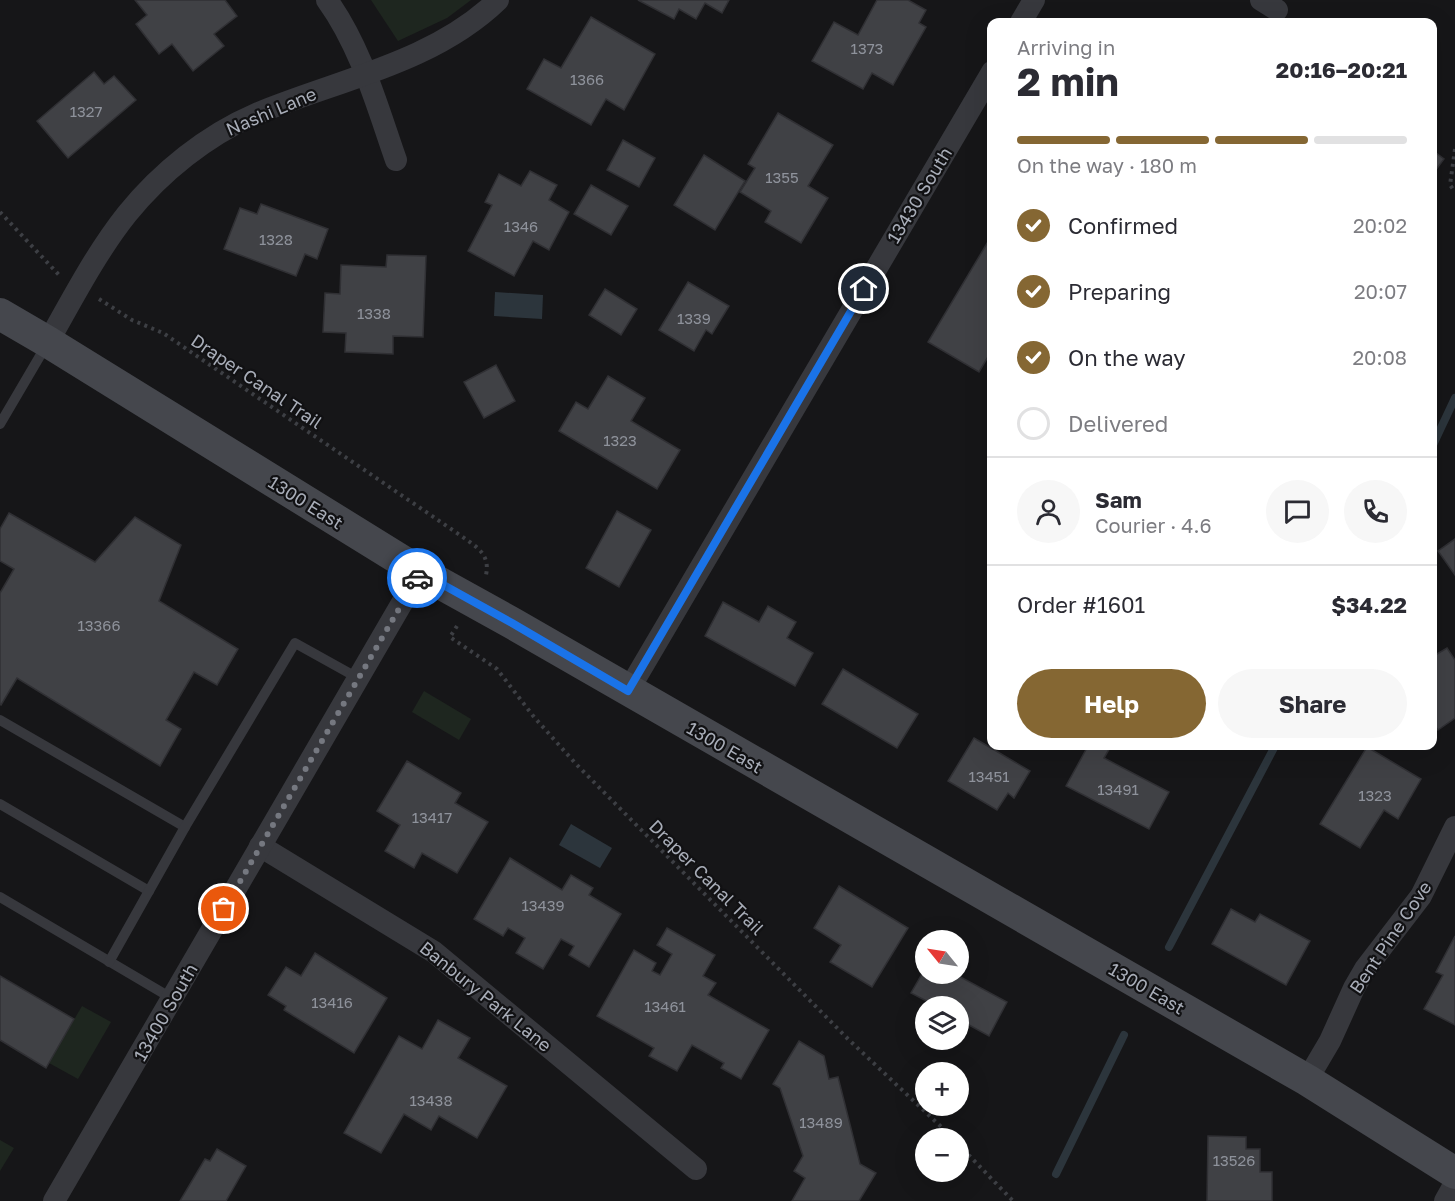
<!DOCTYPE html>
<html lang="en">
<head>
<meta charset="utf-8">
<style>
	:root { --surface:#fff; --page:#f7f7f7; --text:#2b2b33; --muted:#7c7c81; --line:#e1e1e2; --accent:#856733 }
	body { margin:0; font-family:"Golos Text",sans-serif; background:var(--page); color:var(--text); height:100vh; display:flex; flex-direction:column; font-size:22px; white-space:nowrap }
	* { box-sizing:border-box; margin:0 }
	p { font-size:20px; color:var(--muted) }
	.icon { flex:none; width:33px; height:33px; fill:none; stroke:currentColor; stroke-width:2; stroke-linecap:round; stroke-linejoin:round }
	.map { position:relative; flex:1; overflow:hidden }
	.side { position:absolute; left:987px; top:18px; width:450px; height:732px; display:flex; flex-direction:column; background:var(--surface); border-radius:12px; box-shadow:0 6px 24px #0002 }
	.side>* { flex:none }
	.needle { width:39px; rotate:300deg }
	.buttons { position:absolute; left:915px; top:930px; display:grid; gap:12px }
	.buttons a { display:grid; place-items:center; width:54px; height:54px; border-radius:50%; background:var(--surface); box-shadow:0 6px 24px #0002; font-size:30px }
	.pin { position:absolute; display:grid; place-items:center; width:51px; height:51px; color:#fff; margin:-26px; border:3px solid #fff; border-radius:50%; box-shadow:0 2px 6px #0007 }
	.courier { position:absolute; display:grid; place-items:center; width:60px; height:60px; margin:-30px; border:4px solid #1a73e8; border-radius:50%; background:#fff; color:#222; box-shadow:0 2px 8px #0007 }
	.head em { font-style:normal; font-weight:700 }
	.head div { display:flex; flex-direction:column-reverse }
	.head { display:flex; align-items:center; justify-content:space-between; height:102px; padding:0 30px }
	h1 { font-size:39px; font-weight:700; line-height:45px }
	.bar { display:grid; grid-template-columns:repeat(4,1fr); gap:9px 6px; align-content:center; height:72px; padding:0 30px }
	.bar i { height:8px; border-radius:4px; background:var(--line) }
	.bar .selected { background:var(--accent) }
	.bar p { grid-column:span 4 }
	.line { display:flex; align-items:center; gap:15px; padding:0 30px; border-top:2px solid var(--line) }
	.line div { flex:1 }
	.round { display:grid; place-items:center; flex:none; width:63px; height:63px; border-radius:32px; background:var(--page) }
	ol { padding:0 30px; list-style:none }
	li { display:flex; align-items:center; gap:18px; height:66px }
	li p { margin-inline-start:auto }
	li .icon { padding:6px; border-radius:50%; background:var(--accent); color:#fff; stroke-width:4 }
	li:last-child { color:var(--muted) }
	li i { width:33px; height:33px; border:3px solid var(--line); border-radius:50% }
	.primary-button { display:flex; gap:12px; margin-top:auto; padding:12px 30px }
	.primary-button a { flex:1; height:69px; border-radius:36px; background:var(--accent); color:#fff; font-size:24px; font-weight:700; line-height:69px; text-align:center }
	.primary-button a+a { background:var(--page); color:var(--text) }
	.map>svg:first-child { display:block }
	.green { fill:#1e261f }
	.water { fill:#2c353c }
	.lines { fill:none; stroke-linecap:round; stroke-linejoin:round }
	.stream { stroke:#2c353c; stroke-width:8 }
	.building { fill:#404145; stroke:#303034; stroke-width:1.5 }
	.path { stroke:#3d3f44; stroke-width:4; stroke-dasharray:3 4.5; stroke-linecap:butt }
	.lane { stroke:#37383d; stroke-width:10 }
	.street { stroke:#37383d; stroke-width:22 }
	.secondary { stroke:#45474d; stroke-width:32 }
	.done { stroke:#757880; stroke-width:6; stroke-dasharray:0 10.8 }
	.route { stroke:#1a73e8; stroke-width:8 }
	.labels { text-anchor:middle; dominant-baseline:central; stroke-width:4.5; stroke-linejoin:round; paint-order:stroke }
	.number-label { font-size:15px; fill:#8e929b }
	.street-label { font-size:18px; fill:#a8adb8; stroke:#111113 }
</style>
</head>
<body>
<div class="map">
<svg width="1455" height="1201" viewBox="0 0 1455 1201">
	<rect width="100%" height="100%" fill="#161618"/>
	<!-- green -->
	<g class="green">
		<path d="M371 0H471L447 18 398 41Z"/>
		<path d="M424 691 471 719 459 740 412 712Z"/>
		<path d="M82 1006 111 1022 78 1079 49 1063Z"/>
		<path d="M0 1140 14 1148 0 1171Z"/>
	</g>
	<!-- water -->
	<g class="water">
		<path d="M495 292 543 295 542 319 494 316Z"/>
		<path d="M571 824 612 848 600 868 559 845Z"/>
	</g>
	<g class="lines">
		<!-- stream -->
		<g class="stream">
			<path d="M1432 447 1455 398"/>
			<path d="M1169 947 1275 746"/>
			<path d="M1056 1174 1124 1035"/>
		</g>
	</g>
	<!-- building -->
	<g class="building">
		<path d="M135 0H225L237 16 214 34 224 46 193 71 172 44 159 54 136 24 147 15Z"/>
		<path d="M638 0H729L722 13 705 3 696 19 679 9 674 19Z"/>
		<path d="M877 0H908L926 10 919 23 926 27 893 85 872 73 863 89 812 61 834 22 858 35Z"/>
		<path d="M591 17 655 54 624 110 606 99 591 125 527 89 544 59 561 68Z"/>
		<path d="M94 72 104 84 114 76 136 100 68 158 37 121Z"/>
		<path d="M778 113 833 145 808 186 828 198 801 243 765 222 771 211 740 192 755 168 748 164Z"/>
		<path d="M623 140 655 158 639 187 607 170Z"/>
		<path d="M1432 150 1444 159 1432 175Z"/>
		<path d="M704 155 745 181 715 230 674 205Z"/>
		<path d="M530 171 557 185 549 200 569 212 549 250 533 241 514 276 468 251 492 205 485 202 499 174 521 186Z"/>
		<path d="M591 185 628 206 611 235 574 214Z"/>
		<path d="M261 204 328 229 317 259 305 254 296 276 224 249 240 208 257 214Z"/>
		<path d="M992 235V350L979 372 928 342Z"/>
		<path d="M387 255 426 256 423 337 393 336V354L345 352 346 333 323 332 325 293 340 294 341 265 386 267Z"/>
		<path d="M688 282 729 306 712 334 706 330 694 351 659 330Z"/>
		<path d="M605 289 637 309 621 335 589 315Z"/>
		<path d="M496 365 515 401 484 418 464 382Z"/>
		<path d="M608 376 645 398 631 421 680 450 657 489 559 431 576 402 588 409Z"/>
		<path d="M617 511 651 530 619 587 586 568Z"/>
		<path d="M9 513 95 562 135 517 181 545 159 601 238 649 217 685 194 672 166 720 181 729 160 766 17 678 1 705 0 704V593L14 569 0 561V529Z"/>
		<path d="M1455 539V575L1438 551Z"/>
		<path d="M723 602 759 622 768 606 796 622 787 638 813 653 795 686 705 636Z"/>
		<path d="M1447 648 1455 660V718L1438 730 1432 722V657Z"/>
		<path d="M843 669 918 714 897 748 822 704Z"/>
		<path d="M974 738 1030 771 1014 798 1008 793 997 810 948 781Z"/>
		<path d="M1088 746H1111L1104 758 1169 792 1149 829 1066 786Z"/>
		<path d="M1367 747 1421 779 1398 819 1384 810 1360 848 1320 824Z"/>
		<path d="M407 761 461 793 455 803 488 822 457 873 422 853 414 868 385 851 400 825 377 811Z"/>
		<path d="M510 858 562 890 571 875 593 888 589 895 621 914 589 967 569 955 574 946 561 939 543 969 516 953 525 938 508 928 503 936 474 919Z"/>
		<path d="M839 886 908 928 872 987 830 962 841 945 814 928Z"/>
		<path d="M1231 909 1255 922 1260 914 1310 941 1286 985 1212 944Z"/>
		<path d="M667 928 715 955 703 976 716 983 708 995 769 1030 741 1079 721 1068 724 1063 692 1045 677 1071 649 1056 654 1048 597 1016 634 950 656 963 652 971 660 975 672 954 657 945Z"/>
		<path d="M1455 936V1025L1424 1009 1443 975 1436 972Z"/>
		<path d="M315 953 387 998 354 1053 284 1010 286 1006 268 995 286 967 301 976Z"/>
		<path d="M926 967V974H955L1007 1002 989 1036 958 1019V1006H936L911 993Z"/>
		<path d="M0 976 74 1019 46 1068 0 1040Z"/>
		<path d="M438 1020 470 1038 458 1058 507 1086 477 1138 439 1116 431 1130 404 1114 381 1153 344 1133 399 1036 422 1049Z"/>
		<path d="M799 1041 824 1056 829 1079 838 1077 860 1164 876 1173 859 1201H792L805 1178 794 1171 803 1156 780 1088 773 1084Z"/>
		<path d="M1208 1136 1246 1137V1149H1260V1172H1272V1201H1207Z"/>
		<path d="M217 1149 246 1166 226 1201H180L205 1159 210 1161Z"/>
	</g>
	<g class="lines">
		<!-- path -->
		<g class="path">
			<path d="M1455 149 1450 185 1455 192"/>
			<path d="M0 212 59 275"/>
			<path d="M99 299 132 320 163 333 457 533C473 545 491 552 486 575"/>
			<path d="M457 626 450 637 497 669 534 717 576 764 848 1039 953 1138"/>
			<path d="M958 1144 1013 1201"/>
		</g>
		<!-- lane -->
		<g class="lane">
			<path d="M0 424 47 344"/>
			<path d="M0 720 185 827"/>
			<path d="M0 804 149 891"/>
			<path d="M0 897 173 999"/>
			<path d="M109 962 185 827 295 643 358 678"/>
		</g>
		<!-- street -->
		<g class="street">
			<path d="M327 0C361 47 377 106 396 160"/>
			<path d="M1261 0 1277 10"/>
			<path d="M1021 22 1034 0"/>
			<path d="M48 342C73 298 96 253 127 214 161 172 207 135 256 114 337 80 433 63 498 0"/>
			<path d="M628 691 992 72"/>
			<path d="M260 846 434 952 696 1169"/>
			<path d="M1307 1080 1330 1041 1354 988 1365 969 1421 896 1455 827"/>
			<path d="M54 1201 420 572"/>
			<path d="M1445 1201 1455 1183"/>
		</g>
		<!-- secondary -->
		<path class="secondary" d="M0 314 48 342 420 572 512 623 1307 1080 1455 1173"/>
	</g>
	<g class="lines">
		<!-- done -->
		<path class="done" d="M224 909 417 578"/>
		<!-- route -->
		<path class="route" d="M417 578 420 572 512 623 628 691 864 289"/>
	</g>
	<g class="labels">
		<!-- number labels -->
		<g class="number-label">
			<text x="867" y="48">1373</text>
			<text x="587" y="79">1366</text>
			<text x="86" y="111">1327</text>
			<text x="782" y="177">1355</text>
			<text x="521" y="226">1346</text>
			<text x="276" y="239">1328</text>
			<text x="374" y="313">1338</text>
			<text x="694" y="318">1339</text>
			<text x="620" y="440">1323</text>
			<text x="99" y="625">13366</text>
			<text x="989" y="776">13451</text>
			<text x="1118" y="789">13491</text>
			<text x="1375" y="795">1323</text>
			<text x="432" y="817">13417</text>
			<text x="543" y="905">13439</text>
			<text x="332" y="1002">13416</text>
			<text x="665" y="1006">13461</text>
			<text x="431" y="1100">13438</text>
			<text x="821" y="1122">13489</text>
			<text x="1234" y="1160">13526</text>
		</g>
		<!-- street labels -->
		<g class="street-label">
			<text transform="translate(271 111) rotate(-23)">Nashi Lane</text>
			<text transform="translate(919 195) rotate(-59)">13430 South</text>
			<text transform="translate(257 381) rotate(34)">Draper Canal Trail</text>
			<text transform="translate(306 502) rotate(32)">1300 East</text>
			<text transform="translate(725 747) rotate(30)">1300 East</text>
			<text transform="translate(707 877) rotate(45)">Draper Canal Trail</text>
			<text transform="translate(1390 937) rotate(-56)">Bent Pine Cove</text>
			<text transform="translate(1147 988) rotate(30)">1300 East</text>
			<text transform="translate(486 996) rotate(39)">Banbury Park Lane</text>
			<text transform="translate(165 1012) rotate(-60)">13400 South</text>
		</g>
	</g>
</svg>
<div class="buttons">
<a><svg class="needle" viewBox="-14 -14 28 28"><path d="M0-13l5 13h-10z" fill="#e53935"/><path d="M0 13l5-13h-10z" fill="#7c7c81"/></svg></a>
<a><svg class="icon" aria-label="layers" viewBox="0 0 24 24"><path d="M12 4l9 5-9 5-9-5zM3 14l9 5 9-5"/></svg></a>
<a>+</a>
<a>−</a>
</div>
<div class="pin" style="left:224px;top:909px;background:#ea580c"><svg class="icon" aria-label="bag" viewBox="0 0 24 24"><path d="M5 8h14l-1 12H6zM9 8a3 3 0 0 1 6 0"/></svg></div>
<div class="pin" style="left:864px;top:289px;background:#1f2937"><svg class="icon" aria-label="home" viewBox="0 0 24 24"><path d="M3 11l9-7 9 7M6 9v11h12V9"/></svg></div>
<div class="courier" style="left:417px;top:578px"><svg class="icon" aria-label="car" viewBox="0 0 24 24"><path d="M5 17H2v-5l4-1 3-4h7l3 4 3 1v5h-3M9 17h6M6 11h13"/><circle cx="7" cy="17" r="2"/><circle cx="17" cy="17" r="2"/></svg></div>
<section class="side">
<div class="head"><div><h1>2 min</h1><p>Arriving in</p></div><em>20:16–20:21</em></div>
<div class="bar"><i class="selected"></i><i class="selected"></i><i class="selected"></i><i></i><p>On the way · 180 m</p></div>
<ol>
<li><svg class="icon" aria-label="check" viewBox="0 0 24 24"><path d="M5 12l5 5 9-10"/></svg>Confirmed<p>20:02</p></li>
<li><svg class="icon" aria-label="check" viewBox="0 0 24 24"><path d="M5 12l5 5 9-10"/></svg>Preparing<p>20:07</p></li>
<li><svg class="icon" aria-label="check" viewBox="0 0 24 24"><path d="M5 12l5 5 9-10"/></svg>On the way<p>20:08</p></li>
<li><i></i>Delivered</li>
</ol>
<div class="line" style="height:108px"><a class="round"><svg class="icon" aria-label="person" viewBox="0 0 24 24"><circle cx="12" cy="8" r="4"/><path d="M4 21q1-7 8-7t8 7"/></svg></a><div><b>Sam</b><p>Courier · 4.6</p></div><a class="round"><svg class="icon" aria-label="chat" viewBox="0 0 24 24"><path d="M4 5h16v11H9l-5 4z"/></svg></a><a class="round"><svg class="icon" aria-label="phone" viewBox="0 0 24 24"><path d="M5 4h4l2 5-3 2q2 4 5 5l2-3 5 2v4C11 20 4 13 5 4z"/></svg></a></div>
<div class="line" style="height:78px"><div>Order #1601</div><b>$34.22</b></div>
<div class="primary-button"><a>Help</a><a>Share</a></div>
</section>
</div>
</body>
</html>
